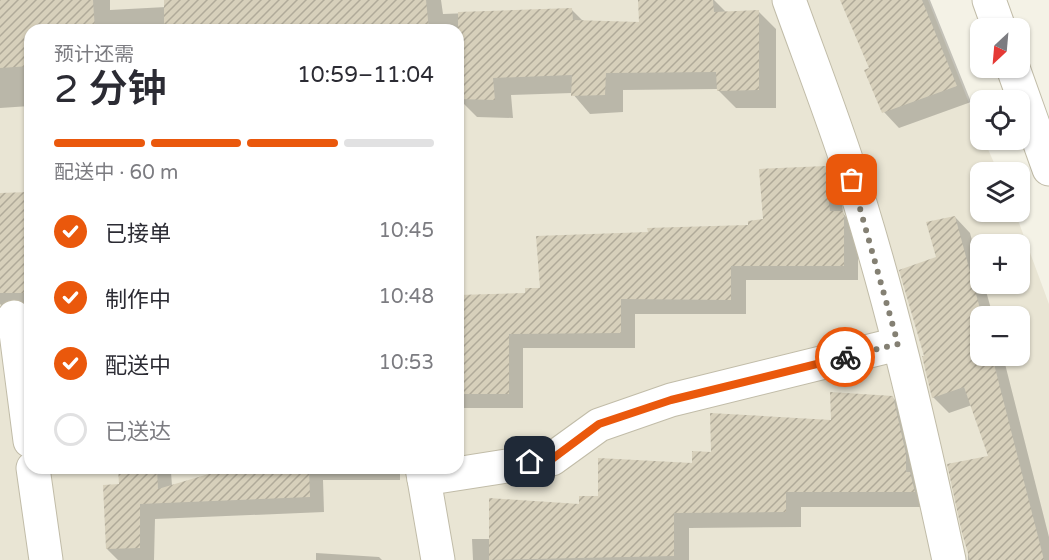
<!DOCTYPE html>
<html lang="zh">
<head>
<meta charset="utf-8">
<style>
	:root { --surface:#fff; --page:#f7f7f7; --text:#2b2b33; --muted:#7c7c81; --line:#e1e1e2; --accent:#ea580c }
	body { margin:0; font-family:"Varela Round","Noto Sans SC",sans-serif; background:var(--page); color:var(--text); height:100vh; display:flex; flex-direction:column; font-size:22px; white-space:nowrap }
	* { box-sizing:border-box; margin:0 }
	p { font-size:20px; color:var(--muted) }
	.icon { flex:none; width:33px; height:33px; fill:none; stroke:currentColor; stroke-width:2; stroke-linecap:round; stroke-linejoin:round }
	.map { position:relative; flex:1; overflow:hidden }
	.drawer { position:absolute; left:24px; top:24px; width:440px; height:450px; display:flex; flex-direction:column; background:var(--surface); border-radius:18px; box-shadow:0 2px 4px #0004 }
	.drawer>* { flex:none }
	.needle { width:39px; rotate:206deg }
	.buttons { position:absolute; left:970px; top:18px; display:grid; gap:12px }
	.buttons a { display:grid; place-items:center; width:60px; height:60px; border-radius:12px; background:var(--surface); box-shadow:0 2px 4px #0004; font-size:30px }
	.pin { position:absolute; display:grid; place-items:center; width:51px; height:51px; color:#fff; margin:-26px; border-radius:12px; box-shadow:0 3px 9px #0006 }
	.courier { position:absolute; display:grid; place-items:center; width:60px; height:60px; margin:-30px; border:4px solid #ea580c; border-radius:50%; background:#fff; color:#222; box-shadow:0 2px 8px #0007 }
	.summary em { font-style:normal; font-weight:600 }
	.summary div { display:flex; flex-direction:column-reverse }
	.summary { display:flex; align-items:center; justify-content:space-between; height:102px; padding:0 30px }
	h1 { font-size:39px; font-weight:600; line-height:45px }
	.bar { display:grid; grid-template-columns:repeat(4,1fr); gap:9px 6px; align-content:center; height:72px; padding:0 30px }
	.bar i { height:8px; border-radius:4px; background:var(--line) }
	.bar .selected { background:var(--accent) }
	.bar p { grid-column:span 4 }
	ol { padding:0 30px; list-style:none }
	li { display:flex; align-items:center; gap:18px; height:66px }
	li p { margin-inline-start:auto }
	li .icon { padding:6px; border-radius:50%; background:var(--accent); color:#fff; stroke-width:4 }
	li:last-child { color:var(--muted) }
	li i { width:33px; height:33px; border:3px solid var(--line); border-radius:50% }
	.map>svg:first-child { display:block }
	.residential { fill:#e9e5d4; fill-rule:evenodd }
	.shadow { fill:#0003 }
	.building { fill:url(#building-hatch) }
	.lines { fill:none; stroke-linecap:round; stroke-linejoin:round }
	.minor-casing { stroke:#c1bca8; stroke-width:35 }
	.tertiary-casing { stroke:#c1bca8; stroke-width:35 }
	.minor { stroke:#fff; stroke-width:33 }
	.tertiary { stroke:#fff; stroke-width:33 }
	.done { stroke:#848073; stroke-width:6; stroke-dasharray:0 10.8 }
	.route { stroke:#ea580c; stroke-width:8 }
</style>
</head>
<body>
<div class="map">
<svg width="1049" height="560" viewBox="0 0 1049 560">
	<defs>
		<pattern id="building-hatch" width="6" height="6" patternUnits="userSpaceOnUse" patternTransform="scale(1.5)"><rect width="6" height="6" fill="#d7d0bb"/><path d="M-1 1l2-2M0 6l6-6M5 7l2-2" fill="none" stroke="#b0aa99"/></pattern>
	</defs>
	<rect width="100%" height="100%" fill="#f4f2e6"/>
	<!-- residential -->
	<path class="residential" d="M0 0H928L981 133V140H984L998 172H981V212H1015L1049 304V560H0ZM30 30H458V468H30ZM981 244H1020V284H981ZM981 316H1020V356H981Z"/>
	<!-- shadow -->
	<g class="shadow">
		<path d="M0 0H110V10L166 7V0H441L443 14 571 9 584 22 641 24 669 0H714L727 13 758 11 776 29V108H736L717 89 623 90V112L590 114 572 93 511 95 513 118 477 117 459 99 458 30H30V106L0 108Z"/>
		<path d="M841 0H930L971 102 899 128 884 112 871 69Z"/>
		<path d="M825 168 840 182 843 213 858 232V280H746V314H635V348H523V408H458V297L527 294 649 233 750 227 764 221Z"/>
		<path d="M30 193V311L7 310 0 304V195Z"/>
		<path d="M955 217 970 233 981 273V284H984L993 316H981V356H1003L1049 537V560H968V549L990 458 972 405 949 413 933 397 926 356 937 258Z"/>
		<path d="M892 397 908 413 929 507H801V527L689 528V560H473L472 539H491L693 465 712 453 832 422Z"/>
		<path d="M119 468H167L171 472 172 486 232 468H400V480H323L324 512 155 519 154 560H118L107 549 121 485Z"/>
		<path d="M316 553 379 557 382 560H316Z"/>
	</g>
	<!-- building -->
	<g class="building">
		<path d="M0 0H93L95 30H30V66L0 68Z"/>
		<path d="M164 0H426L429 30H164Z"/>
		<path d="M638 0H713L714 12 759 10V90L717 91 716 72 606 73 605 95 571 96 572 75 493 78 495 100 458 99V12L572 8 573 20 639 22Z"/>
		<path d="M840 0H922L957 86 882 113 864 70 869 68Z"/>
		<path d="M826 166 830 211H843L844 216V266H731V300L621 299V333L509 334V394H458V295L525 293V288H540L536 236 648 232 647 228 748 225V221L763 219 759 169Z"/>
		<path d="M30 192V293H0V193Z"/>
		<path d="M955 216 982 316 981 356H992L1044 560H970L962 533 947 464 988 456 964 387 932 398 922 356H924L899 270 936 257 926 222Z"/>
		<path d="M830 392 893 396 906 454V472H910L915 492H786V512L674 513V556L489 560V498L579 504V496H598V458L692 463V451L711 452 710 413 831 420Z"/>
		<path d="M118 468H157L158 489 229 468H309L310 497 140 504V548L106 549 103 485 119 484Z"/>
	</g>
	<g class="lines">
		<defs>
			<g id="minor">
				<path d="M789 0C808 53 828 105 846 159 889 290 920 425 949 560"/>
				<path d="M14 317 30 441"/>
				<path d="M33 468 46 560"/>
				<path d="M422 468 424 479 552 459 599 425 671 400 898 344"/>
				<path d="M424 479 438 560"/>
			</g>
			<g id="tertiary">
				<path d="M989 0 999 28"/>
				<path d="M1013 68 1049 169"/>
			</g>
		</defs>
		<!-- minor casing -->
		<use href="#minor" class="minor-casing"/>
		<!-- tertiary casing -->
		<use href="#tertiary" class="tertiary-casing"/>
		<!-- minor -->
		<use href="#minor" class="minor"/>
		<!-- tertiary -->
		<use href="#tertiary" class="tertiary"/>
	</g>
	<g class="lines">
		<!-- done -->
		<path class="done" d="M845 357 898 344 852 180"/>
		<!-- route -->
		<path class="route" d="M530 462 552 459 599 424 671 400 845 357"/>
	</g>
</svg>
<div class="buttons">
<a><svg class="needle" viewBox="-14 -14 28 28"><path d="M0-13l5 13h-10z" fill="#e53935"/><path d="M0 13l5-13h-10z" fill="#7c7c81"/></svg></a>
<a><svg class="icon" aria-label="locate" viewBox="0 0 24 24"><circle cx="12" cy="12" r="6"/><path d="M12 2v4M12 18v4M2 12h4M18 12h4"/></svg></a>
<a><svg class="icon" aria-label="layers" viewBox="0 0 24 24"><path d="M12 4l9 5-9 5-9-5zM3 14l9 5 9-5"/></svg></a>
<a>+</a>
<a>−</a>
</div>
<div class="pin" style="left:852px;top:180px;background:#ea580c"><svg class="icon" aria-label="bag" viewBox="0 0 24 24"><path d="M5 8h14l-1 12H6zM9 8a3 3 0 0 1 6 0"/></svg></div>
<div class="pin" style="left:530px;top:462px;background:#1f2937"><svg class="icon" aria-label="home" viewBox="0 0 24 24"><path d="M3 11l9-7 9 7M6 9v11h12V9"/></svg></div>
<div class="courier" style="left:845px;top:357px"><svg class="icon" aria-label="bike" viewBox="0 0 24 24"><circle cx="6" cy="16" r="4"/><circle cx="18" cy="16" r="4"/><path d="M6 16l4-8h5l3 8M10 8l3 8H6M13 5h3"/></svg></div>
<section class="drawer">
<div class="summary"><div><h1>2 分钟</h1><p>预计还需</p></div><em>10:59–11:04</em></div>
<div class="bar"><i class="selected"></i><i class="selected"></i><i class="selected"></i><i></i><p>配送中 · 60 m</p></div>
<ol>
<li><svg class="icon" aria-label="check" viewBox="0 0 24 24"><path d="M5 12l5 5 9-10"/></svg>已接单<p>10:45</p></li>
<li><svg class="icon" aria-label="check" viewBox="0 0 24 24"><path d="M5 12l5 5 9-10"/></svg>制作中<p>10:48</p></li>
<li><svg class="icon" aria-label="check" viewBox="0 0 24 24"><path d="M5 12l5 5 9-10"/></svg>配送中<p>10:53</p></li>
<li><i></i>已送达</li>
</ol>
</section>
</div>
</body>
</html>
